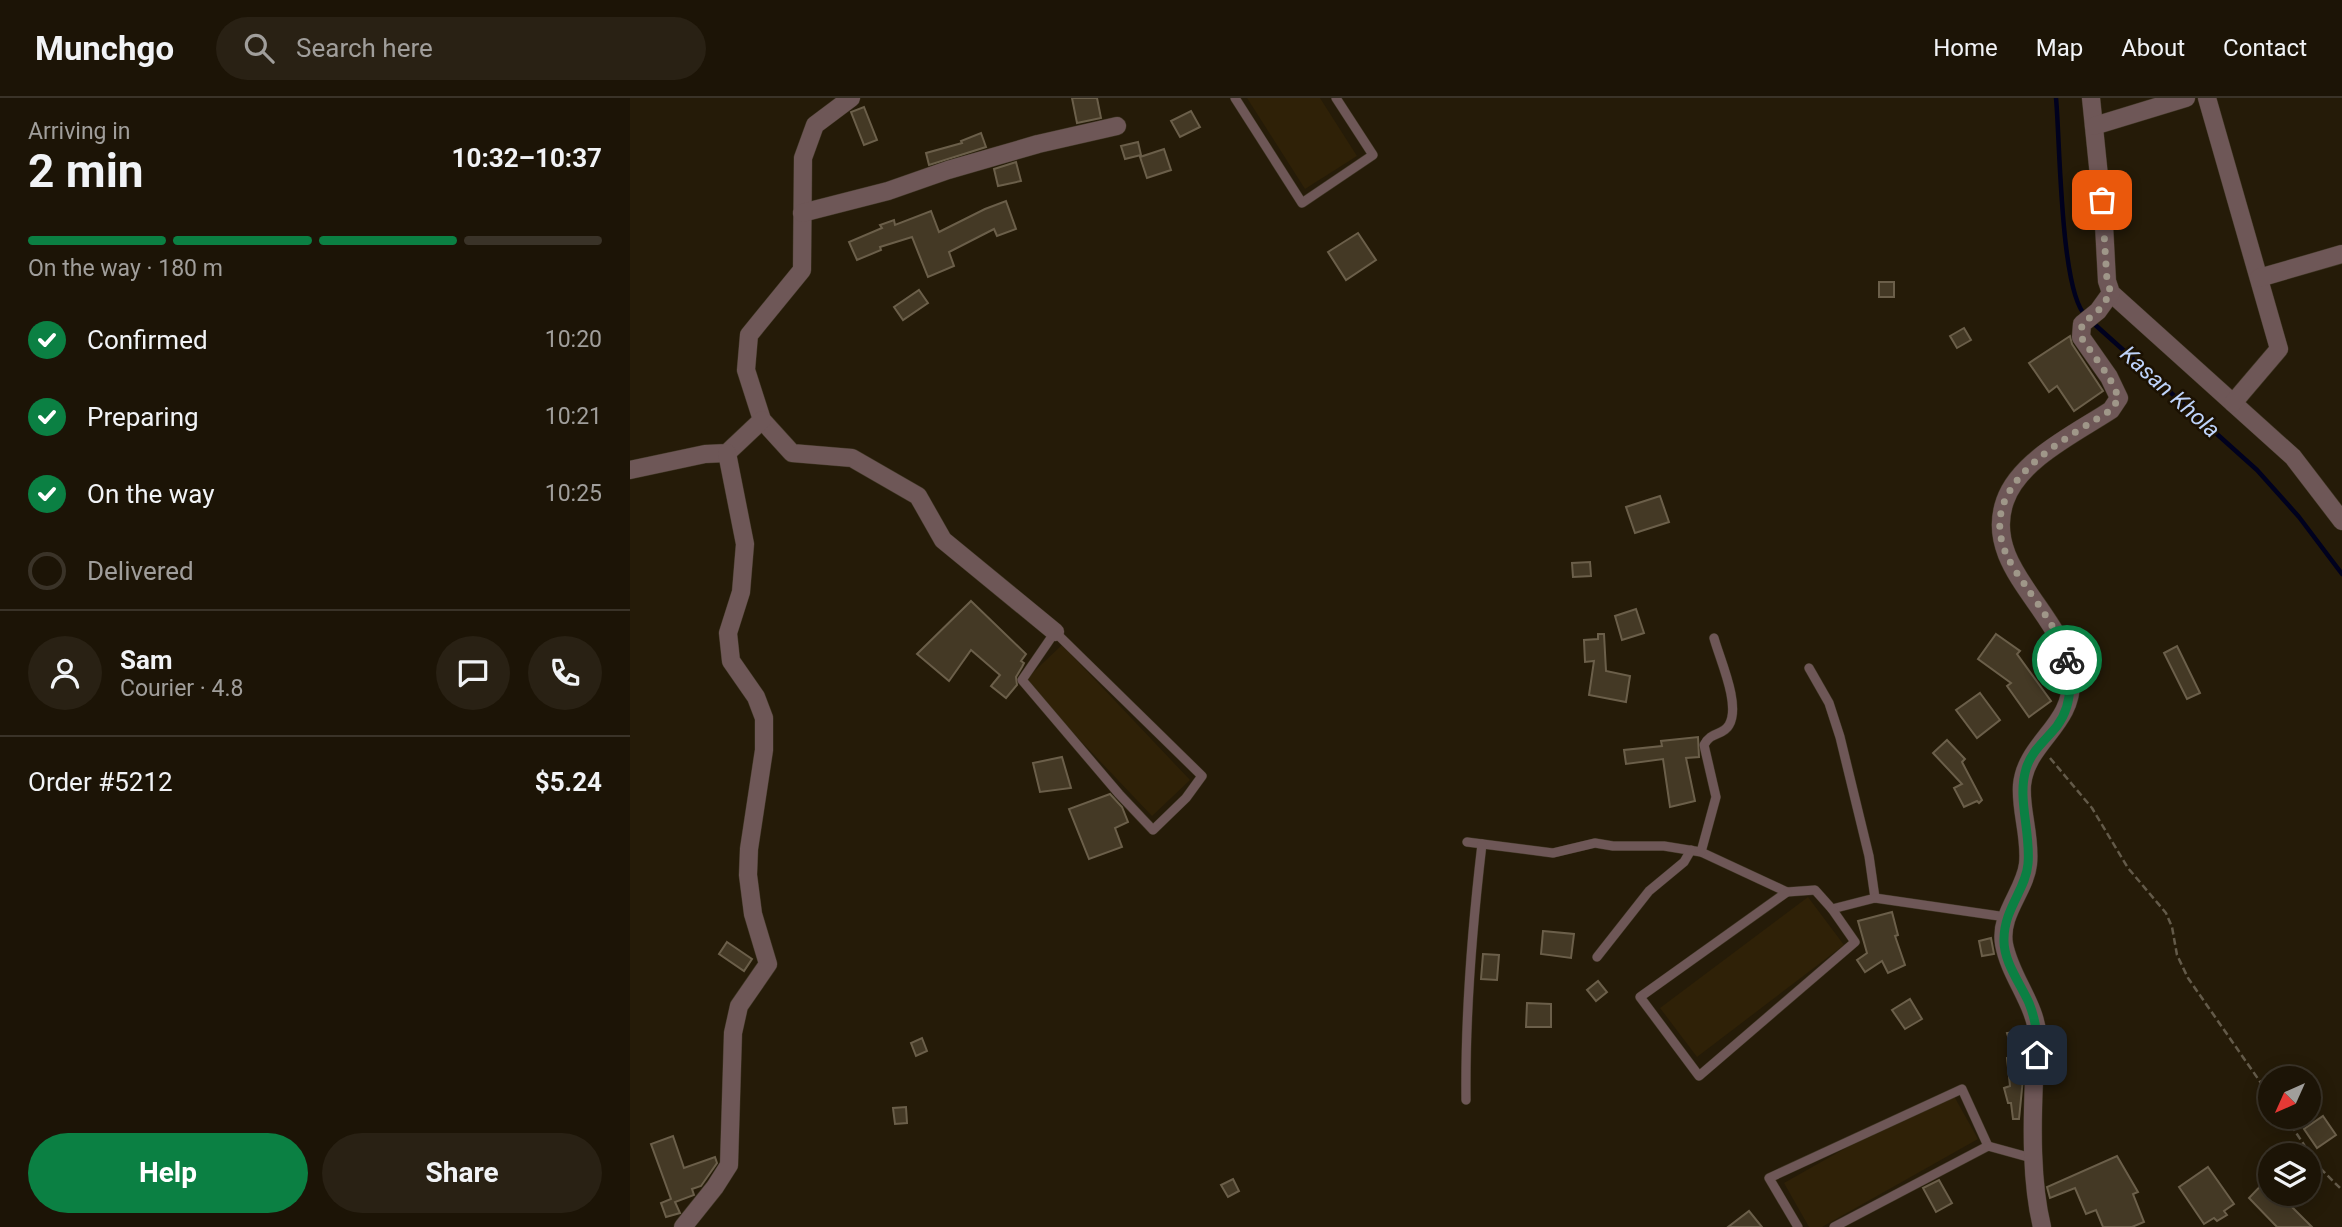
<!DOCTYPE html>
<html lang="en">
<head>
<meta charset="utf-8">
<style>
	:root { --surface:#1c1406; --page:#292114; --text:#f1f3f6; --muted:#a09e9b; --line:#3a3328; --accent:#0b8043 }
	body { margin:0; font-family:Roboto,sans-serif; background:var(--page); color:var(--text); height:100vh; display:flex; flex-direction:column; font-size:26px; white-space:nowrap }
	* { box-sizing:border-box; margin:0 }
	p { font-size:23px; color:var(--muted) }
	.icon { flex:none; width:38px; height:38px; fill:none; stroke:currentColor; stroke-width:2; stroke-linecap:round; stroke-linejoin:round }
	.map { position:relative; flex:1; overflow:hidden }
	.sheet { display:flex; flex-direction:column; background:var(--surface); width:630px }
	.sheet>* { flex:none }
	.needle { width:46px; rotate:225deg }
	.buttons { position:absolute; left:1628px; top:968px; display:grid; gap:14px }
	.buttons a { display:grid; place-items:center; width:63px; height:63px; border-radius:50%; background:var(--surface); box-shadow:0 4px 18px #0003,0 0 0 2px var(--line); font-size:35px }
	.pin { position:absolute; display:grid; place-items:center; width:60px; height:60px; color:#fff; margin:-30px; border-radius:14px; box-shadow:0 4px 10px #0006 }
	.courier { position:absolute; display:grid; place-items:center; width:70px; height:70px; margin:-35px; border:5px solid #0b8043; border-radius:50%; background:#fff; color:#222; box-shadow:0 2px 9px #0007 }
	.head em { font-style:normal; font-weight:700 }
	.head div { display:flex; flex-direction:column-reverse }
	.head { display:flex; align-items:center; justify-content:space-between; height:119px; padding:0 28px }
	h1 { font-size:46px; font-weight:700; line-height:52px }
	.bar { display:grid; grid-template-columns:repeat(4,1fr); gap:10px 7px; align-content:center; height:84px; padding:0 28px }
	.bar i { height:9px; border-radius:5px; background:var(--line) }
	.bar .selected { background:var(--accent) }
	.bar p { grid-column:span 4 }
	.line { display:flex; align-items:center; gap:18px; padding:0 28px; border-top:2px solid var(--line) }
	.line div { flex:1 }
	.round { display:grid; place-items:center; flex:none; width:74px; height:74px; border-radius:37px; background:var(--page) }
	ol { padding:0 28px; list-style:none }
	li { display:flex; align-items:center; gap:21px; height:77px }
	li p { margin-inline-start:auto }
	li .icon { padding:7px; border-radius:50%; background:var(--accent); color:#fff; stroke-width:4 }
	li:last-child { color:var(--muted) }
	li i { width:38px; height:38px; border:4px solid var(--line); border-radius:50% }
	.action { display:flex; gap:14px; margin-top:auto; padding:14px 28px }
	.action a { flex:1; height:80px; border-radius:42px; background:var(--accent); color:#fff; font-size:28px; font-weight:700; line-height:80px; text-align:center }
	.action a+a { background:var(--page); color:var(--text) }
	header { display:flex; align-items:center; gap:42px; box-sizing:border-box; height:98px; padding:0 35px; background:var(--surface); border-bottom:2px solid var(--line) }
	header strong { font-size:33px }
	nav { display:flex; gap:38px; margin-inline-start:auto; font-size:24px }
	.search { width:490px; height:63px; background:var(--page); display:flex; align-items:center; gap:18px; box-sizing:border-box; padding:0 24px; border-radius:38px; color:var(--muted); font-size:26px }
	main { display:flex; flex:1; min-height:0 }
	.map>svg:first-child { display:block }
	.built { fill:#2f2107 }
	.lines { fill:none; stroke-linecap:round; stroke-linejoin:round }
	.stream { stroke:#00011e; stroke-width:4.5 }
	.building { fill:#443925; stroke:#6b5f4a; stroke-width:2 }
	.service-casing { stroke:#3f3624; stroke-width:10 }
	.minor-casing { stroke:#3f3624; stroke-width:19 }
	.path { stroke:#635a49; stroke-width:2.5; stroke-dasharray:7 3.5; stroke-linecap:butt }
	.service { stroke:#6e5757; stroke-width:9 }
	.minor { stroke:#6e5757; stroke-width:18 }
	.done { stroke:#9f9789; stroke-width:7; stroke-dasharray:0 12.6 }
	.route { stroke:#0b8043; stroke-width:9 }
	.labels { text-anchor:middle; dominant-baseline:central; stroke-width:5; stroke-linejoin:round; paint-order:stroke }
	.water-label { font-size:23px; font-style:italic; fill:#bed3fa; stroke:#1b1102 }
</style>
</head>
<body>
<header>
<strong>Munchgo</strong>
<div class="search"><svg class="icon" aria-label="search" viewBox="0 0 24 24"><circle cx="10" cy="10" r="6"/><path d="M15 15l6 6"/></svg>Search here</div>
<nav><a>Home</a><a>Map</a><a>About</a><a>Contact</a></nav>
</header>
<main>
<section class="sheet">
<div class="head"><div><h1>2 min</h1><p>Arriving in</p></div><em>10:32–10:37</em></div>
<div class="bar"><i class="selected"></i><i class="selected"></i><i class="selected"></i><i></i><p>On the way · 180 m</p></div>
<ol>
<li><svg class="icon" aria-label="check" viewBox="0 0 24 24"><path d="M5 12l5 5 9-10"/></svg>Confirmed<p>10:20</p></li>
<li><svg class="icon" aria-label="check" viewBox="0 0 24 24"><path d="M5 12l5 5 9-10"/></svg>Preparing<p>10:21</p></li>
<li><svg class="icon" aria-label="check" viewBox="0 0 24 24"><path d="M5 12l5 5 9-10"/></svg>On the way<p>10:25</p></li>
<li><i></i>Delivered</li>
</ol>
<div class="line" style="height:126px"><a class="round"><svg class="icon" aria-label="person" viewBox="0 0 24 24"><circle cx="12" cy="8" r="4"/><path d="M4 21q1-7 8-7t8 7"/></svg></a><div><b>Sam</b><p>Courier · 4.8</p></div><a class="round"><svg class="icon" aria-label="chat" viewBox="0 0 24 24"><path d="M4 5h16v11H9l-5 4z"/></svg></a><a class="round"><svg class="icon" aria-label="phone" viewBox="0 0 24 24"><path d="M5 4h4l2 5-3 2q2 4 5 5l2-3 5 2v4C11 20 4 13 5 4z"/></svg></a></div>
<div class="line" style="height:91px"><div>Order #5212</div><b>$5.24</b></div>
<div class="action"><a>Help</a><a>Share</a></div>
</section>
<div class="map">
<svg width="1712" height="1129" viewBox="0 0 1712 1129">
	<rect width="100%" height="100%" fill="#251b08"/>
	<!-- built -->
	<g class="built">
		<path d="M617 0H690L727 58 675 91Z"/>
		<path d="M432 547 560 682 522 718 394 583Z"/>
		<path d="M1178 799 1214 847 1067 959 1030 910Z"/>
		<path d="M1320 991 1348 1041 1192 1129H1179L1154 1085Z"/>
	</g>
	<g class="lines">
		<!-- stream -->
		<g class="stream">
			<path d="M1426 0C1430 40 1430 195 1456 218"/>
			<path d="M1462 224 1627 372 1669 419 1712 476"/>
		</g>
	</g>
	<!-- building -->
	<g class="building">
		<path d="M442 0H467L471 20 447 25Z"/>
		<path d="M234 9 247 42 234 47 221 14Z"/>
		<path d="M561 13 570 29 550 39 541 23Z"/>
		<path d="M351 35 356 49 299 67 296 55 332 45 331 43Z"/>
		<path d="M508 44 511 57 495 61 491 48Z"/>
		<path d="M534 51 541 72 517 80 510 59Z"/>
		<path d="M386 64 391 83 368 88 364 71Z"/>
		<path d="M376 103 386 131 367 138 364 131 319 154 324 168 298 179 282 139 250 149 251 152 227 162 219 144 252 130 250 127 264 122 265 127 301 113 309 134 355 111Z"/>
		<path d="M728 135 746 162 716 182 698 154Z"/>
		<rect x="1249" y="184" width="15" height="15"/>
		<path d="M289 192 298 205 273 222 264 209Z"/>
		<path d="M1334 230 1341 242 1327 250 1320 238Z"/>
		<path d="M1440 238 1442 246 1473 293 1444 313 1427 288 1419 294 1399 265Z"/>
		<path d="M1030 398 1039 424 1005 435 996 409Z"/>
		<path d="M960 464 961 478 943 479 942 465Z"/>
		<path d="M341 503 396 556 391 563 394 565 392 569 386 579 387 587 376 600 361 588 370 577 341 552 319 583 287 556Z"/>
		<path d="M1006 511 1014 535 992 542 985 518Z"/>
		<path d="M968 536H974L976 573 1000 578 996 604 959 597 964 563 955 564 954 542 968 541Z"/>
		<path d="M1366 536 1390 553 1387 556 1421 603 1399 619 1377 588 1381 585 1348 561Z"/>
		<path d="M1547 548 1570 595 1557 601 1534 555Z"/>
		<path d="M1350 595 1370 622 1347 640 1326 612Z"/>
		<path d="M1068 639 1069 659 1056 660 1065 703 1040 709 1033 661 996 666 994 652 1032 648 1031 643Z"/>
		<path d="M1317 642 1335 661 1332 664 1352 702 1349 705 1347 703 1334 709 1324 690 1332 686 1303 655Z"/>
		<path d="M432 659 441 690 410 694 403 665Z"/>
		<path d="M480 696 492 709 498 724 485 730 492 749 459 761 439 711Z"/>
		<path d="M1262 814 1268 837 1265 838 1275 867 1258 875 1252 863 1235 874 1227 862 1237 855 1228 823Z"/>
		<path d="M913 833 944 836 941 860 911 856Z"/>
		<path d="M1361 840 1364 856 1352 858 1349 843Z"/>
		<path d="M97 844 122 861 114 873 89 856Z"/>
		<path d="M853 856 869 857 867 882 851 881Z"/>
		<path d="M968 883 977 894 966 903 957 892Z"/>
		<path d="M1280 901 1292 921 1275 931 1262 912Z"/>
		<path d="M897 905 921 906V929H896Z"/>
		<path d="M1390 933 1396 950 1389 1021H1383L1381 1005H1378L1374 990 1380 988 1377 960 1384 958 1377 935Z"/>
		<path d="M292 940 297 953 286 958 281 945Z"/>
		<path d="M276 1009 277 1025 265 1026 263 1010Z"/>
		<path d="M1693 1018 1706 1037 1687 1050 1674 1031Z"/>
		<path d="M43 1038 54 1070 85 1059 87 1065 71 1088 62 1091 64 1097 45 1104 50 1115 36 1119 31 1105 41 1101 21 1046Z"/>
		<path d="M1487 1058 1508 1094 1503 1096 1514 1124 1502 1129H1473L1466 1112 1456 1116 1445 1090 1420 1100 1417 1089Z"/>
		<path d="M1578 1069 1604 1106 1594 1113 1597 1117 1587 1123 1584 1120 1574 1126 1549 1089Z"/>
		<path d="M1640 1078V1096H1649L1682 1129H1647L1619 1100Z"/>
		<path d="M603 1081 609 1093 598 1099 591 1087Z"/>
		<path d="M1309 1082 1322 1105 1306 1114 1293 1090Z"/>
		<path d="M1119 1113 1132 1129H1098Z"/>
	</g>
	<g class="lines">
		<defs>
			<g id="service">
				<path d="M605 0 672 105 743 57 706 0"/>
				<path d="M425 534 572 678 556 700 523 732 489 696 392 582Z"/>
				<path d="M1179 570 1199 605 1210 639 1239 758 1245 800"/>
				<path d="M837 744 923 755 965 745 983 748H1034L1071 754 1157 794 1185 792 1202 811 1245 800 1376 819"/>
				<path d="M1071 754 1086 699 1074 647C1081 633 1093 638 1099 627 1111 607 1090 562 1084 540"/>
				<path d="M1157 794 1010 899 1069 978 1225 844 1202 811"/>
				<path d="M967 859 1019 793 1054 764 1061 752"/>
				<path d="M836 1002C835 916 842 831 852 746"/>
				<path d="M1168 1129 1139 1080 1332 991 1358 1048"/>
				<path d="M1204 1129 1358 1048 1405 1061"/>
			</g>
			<g id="minor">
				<path d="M221 0 185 27 173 60 172 172 119 237 116 272 132 322 162 355 222 360 288 398 313 442 425 534"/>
				<path d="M1461 0 1474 127 1477 183 1481 195 1663 359 1712 423"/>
				<path d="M1577 0 1649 251 1603 305"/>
				<path d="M1464 28 1556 0"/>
				<path d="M172 115 258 93 318 72 408 46 487 28"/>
				<path d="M1629 180 1712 156"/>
				<path d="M0 372 75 356 97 355 132 322"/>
				<path d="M53 1129 85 1089 99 1067 103 935 109 908 138 866 123 816 118 777 119 751 134 652V620L126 599 101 563 98 535 111 494 115 446 97 355"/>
				<path d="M1412 1129C1401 1084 1402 1028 1404 982 1405 968 1409 954 1408 940 1406 906 1380 879 1374 846 1369 816 1395 793 1398 766 1401 739 1390 712 1392 687 1396 644 1444 627 1441 580 1437 516 1351 471 1375 403 1389 362 1446 335 1481 312L1489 300 1479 279 1451 239 1452 226 1468 213 1481 195"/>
			</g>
		</defs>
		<!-- service casing -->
		<use href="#service" class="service-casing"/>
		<!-- minor casing -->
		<use href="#minor" class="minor-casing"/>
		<!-- path -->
		<g class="path">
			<path d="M1420 660 1462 710 1498 770 1536 815 1542 829 1547 857 1558 880 1640 998"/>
			<path d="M1655 1018 1688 1068 1712 1092"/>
		</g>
		<!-- service -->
		<use href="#service" class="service"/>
		<!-- minor -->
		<use href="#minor" class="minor"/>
	</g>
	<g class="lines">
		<!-- done -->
		<path class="done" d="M1437 562C1432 538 1409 508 1395 487 1386 474 1376 460 1372 444 1355 380 1438 340 1481 312L1489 300 1479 279 1451 239 1452 226 1468 213 1481 195 1477 183 1472 102"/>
		<!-- route -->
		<path class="route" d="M1407 957C1408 939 1406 922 1399 905 1390 885 1373 863 1374 841 1374 811 1396 791 1398 766 1401 734 1387 701 1396 671 1401 653 1416 642 1427 628 1442 608 1442 585 1437 562"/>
	</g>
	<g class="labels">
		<!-- water labels -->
		<g class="water-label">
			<text transform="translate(1540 294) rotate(42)">Kasan Khola</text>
		</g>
	</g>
</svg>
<div class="buttons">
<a><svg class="needle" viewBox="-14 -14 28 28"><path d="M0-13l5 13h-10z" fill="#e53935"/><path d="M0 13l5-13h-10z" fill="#a09e9b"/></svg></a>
<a><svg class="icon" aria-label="layers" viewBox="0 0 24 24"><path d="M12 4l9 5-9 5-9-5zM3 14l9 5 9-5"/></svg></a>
</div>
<div class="pin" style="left:1472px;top:102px;background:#ea580c"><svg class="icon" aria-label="bag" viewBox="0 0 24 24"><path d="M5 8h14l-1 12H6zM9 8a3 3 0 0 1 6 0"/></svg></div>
<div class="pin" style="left:1407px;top:957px;background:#1f2937"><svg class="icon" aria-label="home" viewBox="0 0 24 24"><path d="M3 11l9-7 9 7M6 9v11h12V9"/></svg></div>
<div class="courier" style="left:1437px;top:562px"><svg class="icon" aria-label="bike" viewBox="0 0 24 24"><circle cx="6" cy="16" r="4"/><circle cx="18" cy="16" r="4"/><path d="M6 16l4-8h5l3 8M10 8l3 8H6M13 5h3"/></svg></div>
</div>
</main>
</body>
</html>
